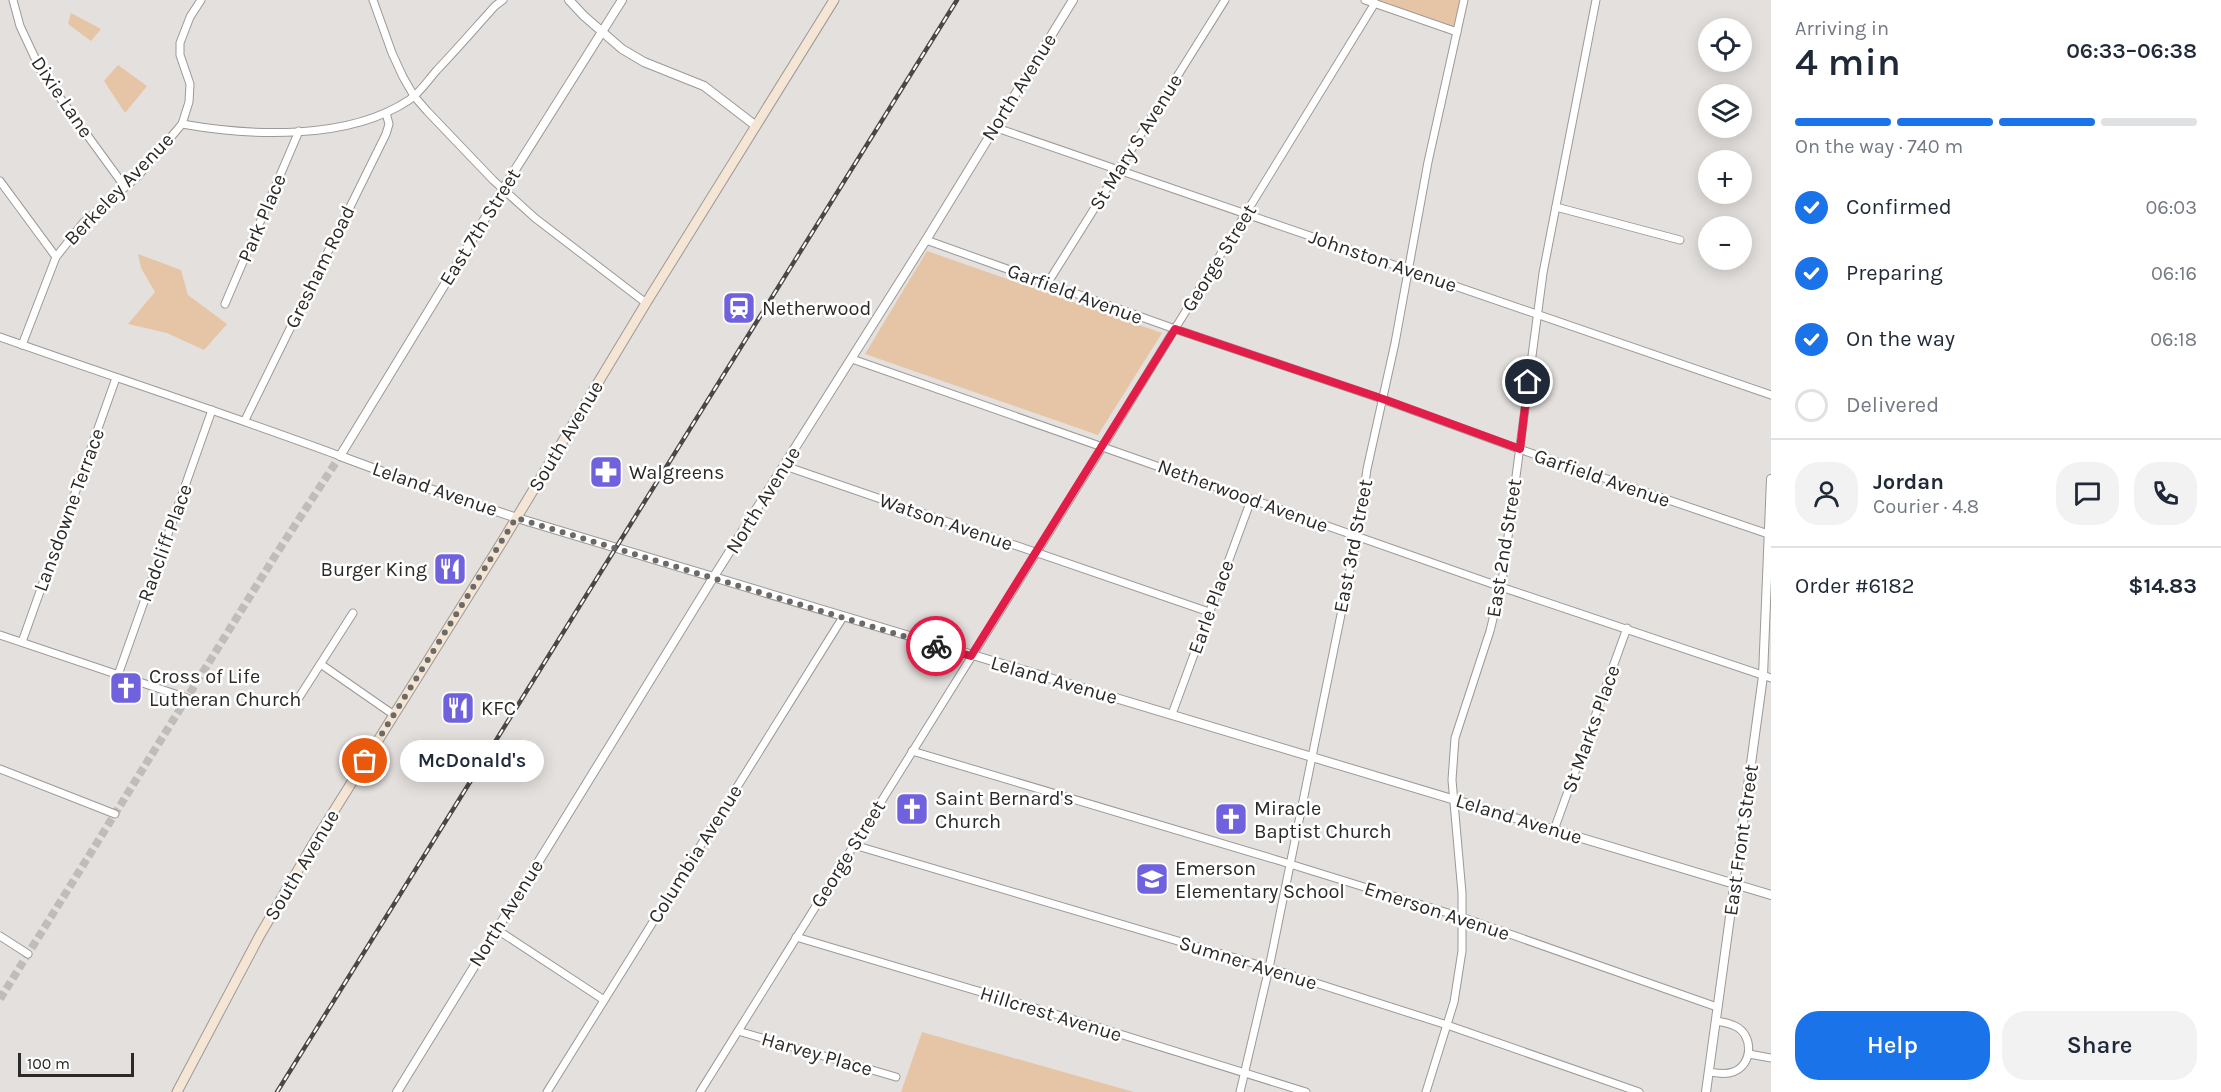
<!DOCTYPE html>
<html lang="en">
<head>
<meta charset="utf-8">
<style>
	:root { --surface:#fff; --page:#f2f2f3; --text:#1f2937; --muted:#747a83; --line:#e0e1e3; --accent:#1a73e8 }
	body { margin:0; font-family:Karla,sans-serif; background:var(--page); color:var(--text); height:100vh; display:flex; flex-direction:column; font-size:22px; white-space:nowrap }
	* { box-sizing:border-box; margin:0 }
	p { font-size:20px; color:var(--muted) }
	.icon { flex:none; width:33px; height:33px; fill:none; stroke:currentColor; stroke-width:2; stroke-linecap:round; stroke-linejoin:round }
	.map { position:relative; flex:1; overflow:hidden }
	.panel { display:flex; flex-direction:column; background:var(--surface); width:450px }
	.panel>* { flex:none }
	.tools { position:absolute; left:1698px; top:18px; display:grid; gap:12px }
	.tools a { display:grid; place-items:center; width:54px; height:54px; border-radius:50%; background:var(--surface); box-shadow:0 3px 15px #0003; font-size:30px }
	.scale { position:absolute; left:18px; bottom:15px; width:116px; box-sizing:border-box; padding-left:6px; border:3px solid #2b2a29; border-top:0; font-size:16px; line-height:21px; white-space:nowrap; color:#2b2a29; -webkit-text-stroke:4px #fff; paint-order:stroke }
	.pin { position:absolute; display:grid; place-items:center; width:51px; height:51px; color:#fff; margin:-26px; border:3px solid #fff; border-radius:50%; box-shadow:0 2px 6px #0007 }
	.courier { position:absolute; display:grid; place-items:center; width:60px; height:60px; margin:-30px; border:4px solid #e11d48; border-radius:50%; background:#fff; color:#222; box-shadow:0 2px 8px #0007 }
	.bubble { position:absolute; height:42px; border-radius:21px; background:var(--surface); box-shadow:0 3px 15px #0003; font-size:20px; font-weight:600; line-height:42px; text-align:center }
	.headline em { font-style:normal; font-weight:600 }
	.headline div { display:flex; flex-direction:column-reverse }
	.headline { display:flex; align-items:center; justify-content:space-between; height:102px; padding:0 24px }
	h1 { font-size:39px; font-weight:600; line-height:45px }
	.bar { display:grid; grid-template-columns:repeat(4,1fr); gap:9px 6px; align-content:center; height:72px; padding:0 24px }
	.bar i { height:8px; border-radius:4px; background:var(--line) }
	.bar .on { background:var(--accent) }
	.bar p { grid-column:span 4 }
	.line { display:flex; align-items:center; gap:15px; padding:0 24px; border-top:2px solid var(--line) }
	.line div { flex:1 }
	.round { display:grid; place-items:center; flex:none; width:63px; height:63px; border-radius:24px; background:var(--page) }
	ol { padding:0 24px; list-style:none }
	li { display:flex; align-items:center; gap:18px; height:66px }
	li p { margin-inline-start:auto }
	li .icon { padding:6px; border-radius:50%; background:var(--accent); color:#fff; stroke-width:4 }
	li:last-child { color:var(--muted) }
	li i { width:33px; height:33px; border:3px solid var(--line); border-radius:50% }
	.primary-button { display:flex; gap:12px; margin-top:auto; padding:12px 24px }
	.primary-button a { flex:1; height:69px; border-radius:24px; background:var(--accent); color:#fff; font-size:24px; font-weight:600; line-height:69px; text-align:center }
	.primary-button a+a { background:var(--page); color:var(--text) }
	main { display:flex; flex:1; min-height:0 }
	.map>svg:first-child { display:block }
	.green { fill:#e6c5a6 }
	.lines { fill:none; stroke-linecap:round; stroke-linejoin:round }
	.tertiary-tunnel { stroke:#bfbcb9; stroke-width:8; stroke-dasharray:8 4; stroke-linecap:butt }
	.minor-casing { stroke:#9c9996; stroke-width:9 }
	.tertiary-casing { stroke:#9c9996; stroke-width:10 }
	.secondary-casing { stroke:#9c9996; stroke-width:11 }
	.minor { stroke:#fff; stroke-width:7 }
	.tertiary { stroke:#fff; stroke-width:8 }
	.secondary { stroke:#f5e5d5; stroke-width:9 }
	.rail-casing { stroke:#494846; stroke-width:4.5 }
	.rail { stroke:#fff; stroke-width:2; stroke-dasharray:7; stroke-linecap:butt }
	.done { stroke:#6c6a68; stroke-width:6; stroke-dasharray:0 10.8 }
	.route { stroke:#e11d48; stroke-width:8 }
	.labels { text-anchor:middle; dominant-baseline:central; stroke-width:5; stroke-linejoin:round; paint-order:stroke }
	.street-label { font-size:20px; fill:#2b2a29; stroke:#fff }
	.poi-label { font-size:20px; fill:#2b2a29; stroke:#fff; text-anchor:start }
</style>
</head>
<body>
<main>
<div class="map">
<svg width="1771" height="1092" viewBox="0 0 1771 1092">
	<rect width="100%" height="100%" fill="#e4e0dd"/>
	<!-- green -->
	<g class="green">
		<path d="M1372 0H1462L1456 30Z"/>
		<path d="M71 13 101 29 91 41 68 24Z"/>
		<path d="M118 65 147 86 125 113 104 81Z"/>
		<path d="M927 251 1162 333 1098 435 865 354Z"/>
		<path d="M138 254 181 270 188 295 227 324 204 350 167 333 128 324 155 292 141 268Z"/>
		<path d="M922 1032 1134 1092H901Z"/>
	</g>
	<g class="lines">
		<!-- tertiary-tunnel -->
		<path class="tertiary-tunnel" d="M0 999 275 556 340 456"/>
		<defs>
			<g id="minor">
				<path d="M13 0 20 26 42 73 125 187"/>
				<path d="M373 0 392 53 403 77 414 96 427 111 493 180 535 218 646 303"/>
				<path d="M1365 0 1457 32"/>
				<path d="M182 124C250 136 348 141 409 100 420 93 428 80 437 70 457 49 476 27 495 6L503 0"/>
				<path d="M994 127 1771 395"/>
				<path d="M0 181 56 257"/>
				<path d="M1556 207 1680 240"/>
				<path d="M926 240 1175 329 1385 400 1519 449 1771 535"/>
				<path d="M1047 284 1225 0"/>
				<path d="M225 304 299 131"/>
				<path d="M0 337C113 377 227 414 340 456"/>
				<path d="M22 345 56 257 83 223 138 176 182 124 189 102 190 84 180 55V43L190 17 201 0"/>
				<path d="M852 359 1501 587 1771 678"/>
				<path d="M245 420 386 134 389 124 386 113"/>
				<path d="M785 466 1209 612"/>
				<path d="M0 635 187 698"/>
				<path d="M22 642 116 378"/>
				<path d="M322 665 394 715"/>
				<path d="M118 675 212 410"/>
				<path d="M298 699 353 613"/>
				<path d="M1172 714 1251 500"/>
				<path d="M912 751 1277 860 1464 918 1717 1007"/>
				<path d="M0 769 115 814"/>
				<path d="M1554 830 1627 628"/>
				<path d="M854 845 1269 968 1447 1025 1639 1092"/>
				<path d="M496 929 604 1000"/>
				<path d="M0 936 28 954"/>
				<path d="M796 937 1065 1017 1306 1092"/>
				<path d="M738 1031 896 1077"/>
				<path d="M1749 1054 1771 1058"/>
				<path d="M1709 1072C1716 1073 1725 1075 1733 1072 1753 1065 1754 1035 1735 1026 1729 1023 1722 1022 1716 1021"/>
				<path d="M547 1092 843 617"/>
				<path d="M700 1092 1103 446 1375 3"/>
				<path d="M1240 1092 1269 968 1358 531 1367 469 1395 343 1428 162 1464 0"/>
				<path d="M1426 1092 1454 1002 1462 951V893L1452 780 1455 738 1490 631 1502 582 1543 273 1596 0"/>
			</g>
			<g id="tertiary">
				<path d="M569 0 584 16 622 49 644 62 704 86 756 126"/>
				<path d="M622 0 503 189 340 456 424 487 517 518 1771 895"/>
				<path d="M397 1092 713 578 926 240 1073 0"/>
				<path d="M1706 1092 1763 676 1771 479"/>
			</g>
			<path id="secondary" d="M177 1092 260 935 312 846 502 542 646 303 834 0"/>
		</defs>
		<!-- minor casing -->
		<use href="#minor" class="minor-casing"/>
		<!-- tertiary casing -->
		<use href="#tertiary" class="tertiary-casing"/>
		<!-- secondary casing -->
		<use href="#secondary" class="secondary-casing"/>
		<!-- minor -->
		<use href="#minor" class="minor"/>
		<!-- tertiary -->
		<use href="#tertiary" class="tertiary"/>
		<!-- secondary -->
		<use href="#secondary" class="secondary"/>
		<defs>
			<path id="rail" d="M277 1092 957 0"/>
		</defs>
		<!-- rail casing -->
		<use href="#rail" class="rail-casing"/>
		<!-- rail -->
		<use href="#rail" class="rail"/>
	</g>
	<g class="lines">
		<!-- done -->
		<path class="done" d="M365 761 516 518 936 646"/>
		<!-- route -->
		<path class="route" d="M936 646 971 656 1175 329 1383 399 1520 449 1528 382"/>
	</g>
	<!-- icons -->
	<defs>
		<symbol id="station-square" viewBox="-11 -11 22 22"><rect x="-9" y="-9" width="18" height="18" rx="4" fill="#7062dc" stroke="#fff"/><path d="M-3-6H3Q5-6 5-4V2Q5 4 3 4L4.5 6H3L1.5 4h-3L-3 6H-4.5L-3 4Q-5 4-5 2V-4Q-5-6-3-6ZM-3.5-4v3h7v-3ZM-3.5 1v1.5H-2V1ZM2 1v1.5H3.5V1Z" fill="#fff"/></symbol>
		<symbol id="pharmacy-square" viewBox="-11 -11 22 22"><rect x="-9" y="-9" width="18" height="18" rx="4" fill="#7062dc" stroke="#fff"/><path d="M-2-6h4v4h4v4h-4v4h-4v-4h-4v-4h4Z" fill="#fff"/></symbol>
		<symbol id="restaurant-square" viewBox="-11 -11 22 22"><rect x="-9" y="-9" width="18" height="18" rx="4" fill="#7062dc" stroke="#fff"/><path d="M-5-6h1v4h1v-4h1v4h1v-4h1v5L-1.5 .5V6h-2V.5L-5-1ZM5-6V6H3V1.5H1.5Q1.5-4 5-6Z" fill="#fff"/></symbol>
		<symbol id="church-square" viewBox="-11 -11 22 22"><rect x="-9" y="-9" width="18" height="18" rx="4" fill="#7062dc" stroke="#fff"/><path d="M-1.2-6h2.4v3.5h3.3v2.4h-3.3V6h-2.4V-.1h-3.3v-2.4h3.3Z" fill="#fff"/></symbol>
		<symbol id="school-square" viewBox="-11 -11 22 22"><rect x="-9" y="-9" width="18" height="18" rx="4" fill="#7062dc" stroke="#fff"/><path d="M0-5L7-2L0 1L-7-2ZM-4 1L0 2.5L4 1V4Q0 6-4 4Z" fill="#fff"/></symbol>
	</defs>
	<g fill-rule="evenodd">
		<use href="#station-square" x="720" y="289" width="38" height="38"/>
		<use href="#pharmacy-square" x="587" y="453" width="38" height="38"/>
		<use href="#restaurant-square" x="431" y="550" width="38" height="38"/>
		<use href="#church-square" x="107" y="669" width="38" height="38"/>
		<use href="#restaurant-square" x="439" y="689" width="38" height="38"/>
		<use href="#church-square" x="893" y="790" width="38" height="38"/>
		<use href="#church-square" x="1212" y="800" width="38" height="38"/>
		<use href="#school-square" x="1133" y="860" width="38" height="38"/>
	</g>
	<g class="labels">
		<!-- street labels -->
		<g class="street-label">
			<text transform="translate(1019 87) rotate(-58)">North Avenue</text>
			<text transform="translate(62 97) rotate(56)">Dixie Lane</text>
			<text transform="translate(1136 142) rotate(-58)">St Mary S Avenue</text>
			<text transform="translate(119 189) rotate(-46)">Berkeley Avenue</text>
			<text transform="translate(262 218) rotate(-67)">Park Place</text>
			<text transform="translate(480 227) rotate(-58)">East 7th Street</text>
			<text transform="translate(1219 258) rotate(-58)">George Street</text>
			<text transform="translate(1383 261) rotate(19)">Johnston Avenue</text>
			<text transform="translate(320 267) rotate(-64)">Gresham Road</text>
			<text transform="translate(1075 294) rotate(20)">Garfield Avenue</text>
			<text transform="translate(566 436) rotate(-59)">South Avenue</text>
			<text transform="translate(1602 478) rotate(19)">Garfield Avenue</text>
			<text transform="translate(435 489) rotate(19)">Leland Avenue</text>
			<text transform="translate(1243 496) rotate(20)">Netherwood Avenue</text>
			<text transform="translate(763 500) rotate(-58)">North Avenue</text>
			<text transform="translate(69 510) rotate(-70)">Lansdowne Terrace</text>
			<text transform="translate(946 522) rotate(19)">Watson Avenue</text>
			<text transform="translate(165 543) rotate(-70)">Radcliff Place</text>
			<text transform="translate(1353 546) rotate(-79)">East 3rd Street</text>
			<text transform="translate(1504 548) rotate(-81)">East 2nd Street</text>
			<text transform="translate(1211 607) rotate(-70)">Earle Place</text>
			<text transform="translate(1054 680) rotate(16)">Leland Avenue</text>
			<text transform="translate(1591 729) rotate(-70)">St Marks Place</text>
			<text transform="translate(1519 819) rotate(17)">Leland Avenue</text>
			<text transform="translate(1741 840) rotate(-82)">East Front Street</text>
			<text transform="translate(695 854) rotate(-58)">Columbia Avenue</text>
			<text transform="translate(848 854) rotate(-58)">George Street</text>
			<text transform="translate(302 865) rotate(-59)">South Avenue</text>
			<text transform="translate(1437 911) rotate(18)">Emerson Avenue</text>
			<text transform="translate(506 913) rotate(-58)">North Avenue</text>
			<text transform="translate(1248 963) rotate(17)">Sumner Avenue</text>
			<text transform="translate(1051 1014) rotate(17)">Hillcrest Avenue</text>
			<text transform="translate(817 1054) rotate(16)">Harvey Place</text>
		</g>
		<!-- poi labels -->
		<g class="poi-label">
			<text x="762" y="308">Netherwood</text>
			<text x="629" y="472">Walgreens</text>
			<text x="427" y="569" text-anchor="end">Burger King</text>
			<text x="149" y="676">Cross of Life<tspan x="149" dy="23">Lutheran Church</tspan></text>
			<text x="481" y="708">KFC</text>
			<text x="935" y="798">Saint Bernard's<tspan x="935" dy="23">Church</tspan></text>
			<text x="1254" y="808">Miracle<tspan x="1254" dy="23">Baptist Church</tspan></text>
			<text x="1175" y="868">Emerson<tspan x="1175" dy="23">Elementary School</tspan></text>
		</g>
	</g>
</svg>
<div class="tools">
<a><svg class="icon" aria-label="locate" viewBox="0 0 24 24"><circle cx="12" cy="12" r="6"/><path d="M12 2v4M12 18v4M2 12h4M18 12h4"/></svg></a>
<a><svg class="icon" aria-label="layers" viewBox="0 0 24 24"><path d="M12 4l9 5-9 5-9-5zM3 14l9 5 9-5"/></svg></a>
<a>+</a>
<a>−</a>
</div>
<div class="scale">100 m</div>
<div class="pin" style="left:365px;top:761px;background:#ea580c"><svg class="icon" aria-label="bag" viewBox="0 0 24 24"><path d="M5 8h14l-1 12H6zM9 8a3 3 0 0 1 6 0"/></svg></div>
<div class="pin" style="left:1528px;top:382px;background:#1f2937"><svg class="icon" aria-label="home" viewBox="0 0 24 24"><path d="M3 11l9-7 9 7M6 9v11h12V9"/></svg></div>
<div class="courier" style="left:936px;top:646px"><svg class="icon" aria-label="bike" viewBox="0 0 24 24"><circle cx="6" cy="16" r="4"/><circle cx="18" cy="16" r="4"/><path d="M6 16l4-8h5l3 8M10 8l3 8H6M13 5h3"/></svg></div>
<div class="bubble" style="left:400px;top:740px;width:144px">McDonald's</div>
</div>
<section class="panel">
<div class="headline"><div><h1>4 min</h1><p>Arriving in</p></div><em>06:33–06:38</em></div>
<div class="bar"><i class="on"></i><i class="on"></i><i class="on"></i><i></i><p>On the way · 740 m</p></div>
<ol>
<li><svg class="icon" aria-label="check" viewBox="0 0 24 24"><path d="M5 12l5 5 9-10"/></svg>Confirmed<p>06:03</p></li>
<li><svg class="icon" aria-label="check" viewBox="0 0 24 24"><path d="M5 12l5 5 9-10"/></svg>Preparing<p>06:16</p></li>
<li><svg class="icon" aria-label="check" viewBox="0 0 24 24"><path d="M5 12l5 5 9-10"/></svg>On the way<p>06:18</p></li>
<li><i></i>Delivered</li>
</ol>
<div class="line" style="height:108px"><a class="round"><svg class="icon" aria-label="person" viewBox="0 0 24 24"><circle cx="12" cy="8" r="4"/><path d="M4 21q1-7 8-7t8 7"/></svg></a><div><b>Jordan</b><p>Courier · 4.8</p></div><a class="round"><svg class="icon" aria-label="chat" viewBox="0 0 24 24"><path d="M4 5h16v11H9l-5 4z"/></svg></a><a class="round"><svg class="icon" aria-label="phone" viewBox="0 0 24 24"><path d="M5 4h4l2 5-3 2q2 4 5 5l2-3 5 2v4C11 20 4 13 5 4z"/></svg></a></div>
<div class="line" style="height:78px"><div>Order #6182</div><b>$14.83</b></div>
<div class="primary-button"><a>Help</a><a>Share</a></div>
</section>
</main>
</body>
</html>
